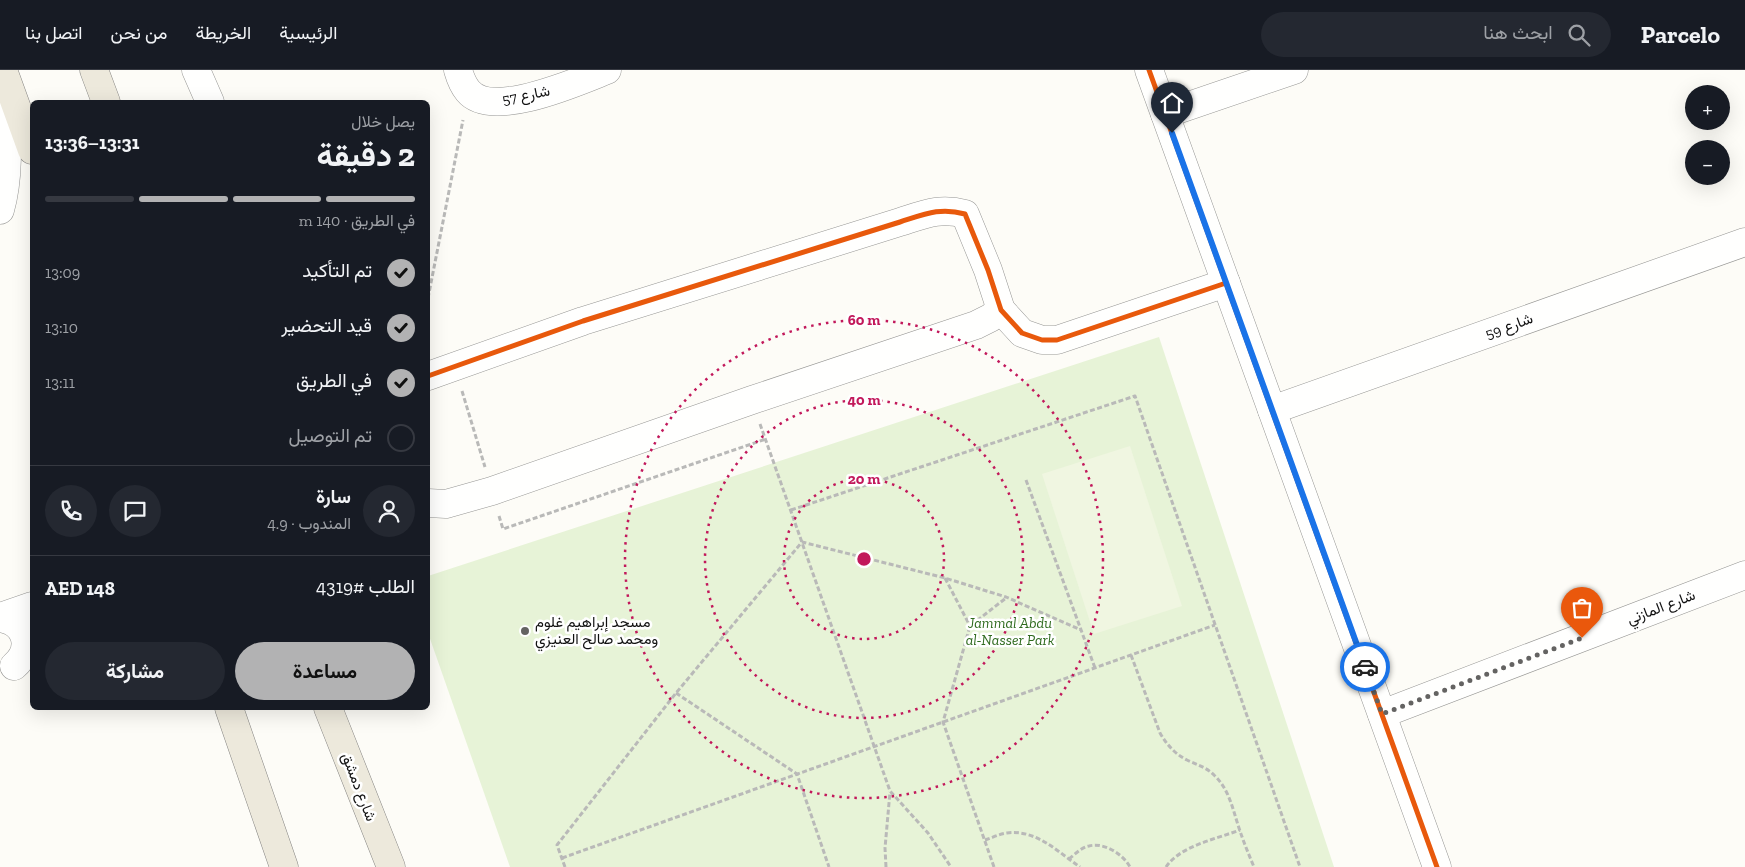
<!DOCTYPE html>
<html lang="ar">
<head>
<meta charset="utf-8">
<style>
	:root { --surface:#171b24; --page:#242831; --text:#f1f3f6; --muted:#9ea1a6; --line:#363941; --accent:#b2b2b3 }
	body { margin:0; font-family:"Zilla Slab",Vazirmatn,serif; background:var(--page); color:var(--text); direction:rtl; height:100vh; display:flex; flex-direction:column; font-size:19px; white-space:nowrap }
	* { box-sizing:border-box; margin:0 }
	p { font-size:16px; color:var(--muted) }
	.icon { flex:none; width:28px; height:28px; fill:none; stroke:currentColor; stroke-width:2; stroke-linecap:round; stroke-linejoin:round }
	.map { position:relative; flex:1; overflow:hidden; direction:ltr }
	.details { position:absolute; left:30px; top:30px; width:400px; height:610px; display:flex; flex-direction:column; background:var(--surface); border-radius:8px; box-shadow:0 5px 20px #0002; direction:rtl }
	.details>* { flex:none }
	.fabs { position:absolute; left:1685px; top:15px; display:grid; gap:10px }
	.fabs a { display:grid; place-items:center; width:45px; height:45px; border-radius:50%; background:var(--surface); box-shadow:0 5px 20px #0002; font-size:25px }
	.pin { position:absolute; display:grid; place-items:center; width:42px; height:42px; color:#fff; margin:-51px -21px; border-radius:50% 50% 50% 0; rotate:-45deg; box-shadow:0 0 5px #0007 }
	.pin .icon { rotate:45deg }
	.courier { position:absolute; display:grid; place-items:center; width:50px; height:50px; margin:-25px; border:4px solid #1a73e8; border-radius:50%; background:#fff; color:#222; box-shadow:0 1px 6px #0007 }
	.overview em { font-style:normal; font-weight:700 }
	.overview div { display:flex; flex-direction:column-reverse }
	.overview { display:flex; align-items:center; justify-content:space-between; height:85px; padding:0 15px }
	h1 { font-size:32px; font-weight:700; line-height:38px }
	.bar { display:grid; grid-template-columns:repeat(4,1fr); gap:8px 5px; align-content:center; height:60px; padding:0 15px }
	.bar i { height:6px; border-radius:4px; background:var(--line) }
	.bar .active { background:var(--accent) }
	.bar p { grid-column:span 4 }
	.line { display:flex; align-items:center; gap:12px; padding:0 15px; border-top:1px solid var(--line) }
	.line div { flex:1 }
	.round { display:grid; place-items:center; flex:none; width:52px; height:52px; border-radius:26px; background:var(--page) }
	ol { padding:0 15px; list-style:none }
	li { display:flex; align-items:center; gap:15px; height:55px }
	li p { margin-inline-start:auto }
	li .icon { padding:5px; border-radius:50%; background:var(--accent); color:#111; stroke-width:4 }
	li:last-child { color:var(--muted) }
	li i { width:28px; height:28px; border:2px solid var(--line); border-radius:50% }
	.action { display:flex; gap:10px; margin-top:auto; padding:10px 15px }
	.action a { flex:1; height:58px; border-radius:30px; background:var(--accent); color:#111; font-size:20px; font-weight:700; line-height:58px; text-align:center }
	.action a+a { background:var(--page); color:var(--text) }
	header { display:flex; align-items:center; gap:30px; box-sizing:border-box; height:70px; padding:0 25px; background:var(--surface); border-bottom:1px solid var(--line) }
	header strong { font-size:24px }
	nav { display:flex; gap:28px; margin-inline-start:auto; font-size:18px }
	.search { width:350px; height:45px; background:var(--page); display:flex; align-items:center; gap:12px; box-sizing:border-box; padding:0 18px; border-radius:28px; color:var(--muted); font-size:19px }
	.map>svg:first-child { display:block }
	.green { fill:#e7f3d7 }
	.pitch { fill:#f0f6e1 }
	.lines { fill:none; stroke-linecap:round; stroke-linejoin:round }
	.minor-casing { stroke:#979795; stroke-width:29 }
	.major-casing { stroke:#858482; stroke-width:29 }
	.path { stroke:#b9b9b8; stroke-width:3; stroke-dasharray:5 2.5; stroke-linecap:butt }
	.minor { stroke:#fffffe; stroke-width:28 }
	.major { stroke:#ede9dc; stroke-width:28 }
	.cycleway-casing { stroke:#fff; stroke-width:8 }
	.cycleway { stroke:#e8590c; stroke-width:5 }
	.done { stroke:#646362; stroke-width:5; stroke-dasharray:0 9 }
	.route { stroke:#1a73e8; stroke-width:6 }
	.ring { fill:none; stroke:#c2185b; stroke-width:2.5; stroke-dasharray:2.5 5 }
	.poi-dot { fill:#646362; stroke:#fff; stroke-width:2 }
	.labels { text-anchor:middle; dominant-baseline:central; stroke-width:5; stroke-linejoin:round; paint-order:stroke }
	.street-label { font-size:15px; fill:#111; stroke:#fff }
	.poi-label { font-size:15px; fill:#111; stroke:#fff; text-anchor:start }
	.park-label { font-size:15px; font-style:italic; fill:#2f6b1f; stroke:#fff }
	.centre { fill:#c2185b; stroke:#fff; stroke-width:2.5 }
	.ring-label { font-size:15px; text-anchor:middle; font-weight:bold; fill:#c2185b; stroke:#fff; stroke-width:5; stroke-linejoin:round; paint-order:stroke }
</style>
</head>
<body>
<header>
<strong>Parcelo</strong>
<div class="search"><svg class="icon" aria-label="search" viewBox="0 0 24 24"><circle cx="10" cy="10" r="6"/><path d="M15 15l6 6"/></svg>ابحث هنا</div>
<nav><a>الرئيسية</a><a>الخريطة</a><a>من نحن</a><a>اتصل بنا</a></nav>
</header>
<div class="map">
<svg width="1745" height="797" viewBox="0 0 1745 797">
	<rect width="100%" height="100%" fill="#fdfcf7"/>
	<!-- green -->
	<path class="green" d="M1159 267 1334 797H510L428 563V506Z"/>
	<!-- pitch -->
	<path class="pitch" d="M1130 376 1182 536 1094 564 1042 404Z"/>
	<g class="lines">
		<defs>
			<g id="minor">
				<path d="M196 0 210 32"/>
				<path d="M458 0C460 7 463 15 468 21 492 50 579 11 607 0"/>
				<path d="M1149 0 1437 797"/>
				<path d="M1165 44 1294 0"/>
				<path d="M0 140C12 98 5 52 4 8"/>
				<path d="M428 306 583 251 900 152C925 144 940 137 965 144L988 200 1001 240 1022 263 1042 270H1057L1226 213"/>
				<path d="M1272 340 1745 172"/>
				<path d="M428 433 446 434 492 421 752 330 976 255 990 248 1001 240"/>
				<path d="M0 547 32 536"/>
				<path d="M0 548C27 552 34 579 14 596"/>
				<path d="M1382 644 1745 505"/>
			</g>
			<g id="major">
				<path d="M3 0 32 80"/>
				<path d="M94 0 106 32"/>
				<path d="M229 638 284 797"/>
				<path d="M328 638 391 797"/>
			</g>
		</defs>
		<!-- minor casing -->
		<use href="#minor" class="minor-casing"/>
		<!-- major casing -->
		<use href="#major" class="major-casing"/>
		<!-- path -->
		<g class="path">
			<path d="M428 228 463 50"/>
			<path d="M462 321 485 397"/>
			<path d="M760 354 890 721 928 763 951 797"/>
			<path d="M1026 410 1095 598"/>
			<path d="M791 440 1135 326 1300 797"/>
			<path d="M499 446 503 459 766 369"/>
			<path d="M945 508 970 556"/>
			<path d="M1131 585 1160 663C1167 675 1175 684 1187 690 1197 695 1206 697 1214 705 1230 720 1233 741 1240 761 1244 773 1249 785 1254 797"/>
			<path d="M676 623 797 704 829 797"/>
			<path d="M985 770C992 768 999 764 1007 763 1036 759 1058 782 1080 797"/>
			<path d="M562 788 1215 555"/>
			<path d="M1069 789C1074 785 1082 777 1089 776 1104 772 1123 784 1130 797"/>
			<path d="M565 797 557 775 676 623 802 472 945 508 1006 527 1081 560"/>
			<path d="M886 797 885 778 890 722"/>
			<path d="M994 797 943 652 970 556 1006 528"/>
			<path d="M1166 797C1180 776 1216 769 1240 760"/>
		</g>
		<!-- minor -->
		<use href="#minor" class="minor"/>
		<!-- major -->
		<use href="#major" class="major"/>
		<defs>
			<g id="cycleway">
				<path d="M1149 0 1437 797"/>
				<path d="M428 306 583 251 900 152C925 144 940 137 965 144L988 200 1001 240 1022 263 1042 270H1057L1226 213"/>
			</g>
		</defs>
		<!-- cycleway casing -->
		<use href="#cycleway" class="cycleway-casing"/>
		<!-- cycleway -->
		<use href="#cycleway" class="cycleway"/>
	</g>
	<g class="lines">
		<!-- done -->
		<path class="done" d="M1365 597 1382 644 1582 568"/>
		<!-- route -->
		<path class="route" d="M1172 63 1365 597"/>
	</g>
	<!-- distance rings -->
	<g class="ring">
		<circle cx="864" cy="489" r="80"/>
		<circle cx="864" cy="489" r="159"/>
		<circle cx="864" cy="489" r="239"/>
	</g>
	<!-- markers -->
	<circle class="poi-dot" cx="525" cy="561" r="5"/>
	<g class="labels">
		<!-- street labels -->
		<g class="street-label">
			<text transform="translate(526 25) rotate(-11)">شارع 57</text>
			<text transform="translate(1509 256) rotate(-20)">شارع 59</text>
			<text transform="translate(1661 537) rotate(-21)">شارع المازني</text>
			<text transform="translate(359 717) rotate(69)">شارع دمشق</text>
		</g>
		<!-- poi labels -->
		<g class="poi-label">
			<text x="535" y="552">مسجد إبراهيم غلوم<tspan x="535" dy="17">ومحمد صالح العنيزي</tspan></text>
		</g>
		<!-- park labels -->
		<g class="park-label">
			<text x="1010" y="553">Jammal Abdu<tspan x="1010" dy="17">al-Nasser Park</tspan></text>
		</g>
	</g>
	<circle cx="864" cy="489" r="8" class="centre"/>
	<g class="ring-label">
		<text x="864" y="255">60 m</text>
		<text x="864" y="335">40 m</text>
		<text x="864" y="414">20 m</text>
	</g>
</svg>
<div class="fabs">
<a>+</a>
<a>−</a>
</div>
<div class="pin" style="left:1582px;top:568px;background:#ea580c"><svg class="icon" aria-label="bag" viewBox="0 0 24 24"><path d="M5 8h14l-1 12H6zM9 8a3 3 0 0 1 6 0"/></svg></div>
<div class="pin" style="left:1172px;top:63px;background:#1f2937"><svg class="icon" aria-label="home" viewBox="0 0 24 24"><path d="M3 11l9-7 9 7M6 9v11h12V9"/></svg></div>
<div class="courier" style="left:1365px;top:597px"><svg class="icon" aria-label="car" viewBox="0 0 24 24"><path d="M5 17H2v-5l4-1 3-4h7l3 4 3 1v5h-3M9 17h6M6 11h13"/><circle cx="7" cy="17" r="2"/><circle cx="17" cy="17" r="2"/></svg></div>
<section class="details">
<div class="overview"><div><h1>2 دقيقة</h1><p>يصل خلال</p></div><em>13:31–13:36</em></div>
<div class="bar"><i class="active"></i><i class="active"></i><i class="active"></i><i></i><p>في الطريق · 140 m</p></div>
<ol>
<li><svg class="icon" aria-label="check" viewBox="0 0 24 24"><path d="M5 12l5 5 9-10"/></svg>تم التأكيد<p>13:09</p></li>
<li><svg class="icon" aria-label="check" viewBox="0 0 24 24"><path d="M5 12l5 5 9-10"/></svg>قيد التحضير<p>13:10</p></li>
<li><svg class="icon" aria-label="check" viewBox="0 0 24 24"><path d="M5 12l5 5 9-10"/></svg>في الطريق<p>13:11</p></li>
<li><i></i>تم التوصيل</li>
</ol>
<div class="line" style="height:90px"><a class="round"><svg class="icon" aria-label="person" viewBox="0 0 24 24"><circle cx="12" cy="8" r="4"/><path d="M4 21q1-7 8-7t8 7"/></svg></a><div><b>سارة</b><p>المندوب · 4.9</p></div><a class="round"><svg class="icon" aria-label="chat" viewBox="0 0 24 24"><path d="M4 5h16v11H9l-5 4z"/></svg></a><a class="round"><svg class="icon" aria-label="phone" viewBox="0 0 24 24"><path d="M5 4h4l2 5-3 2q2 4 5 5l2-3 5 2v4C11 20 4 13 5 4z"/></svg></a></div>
<div class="line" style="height:65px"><div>الطلب #4319</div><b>AED 148</b></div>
<div class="action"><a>مساعدة</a><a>مشاركة</a></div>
</section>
</div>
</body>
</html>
